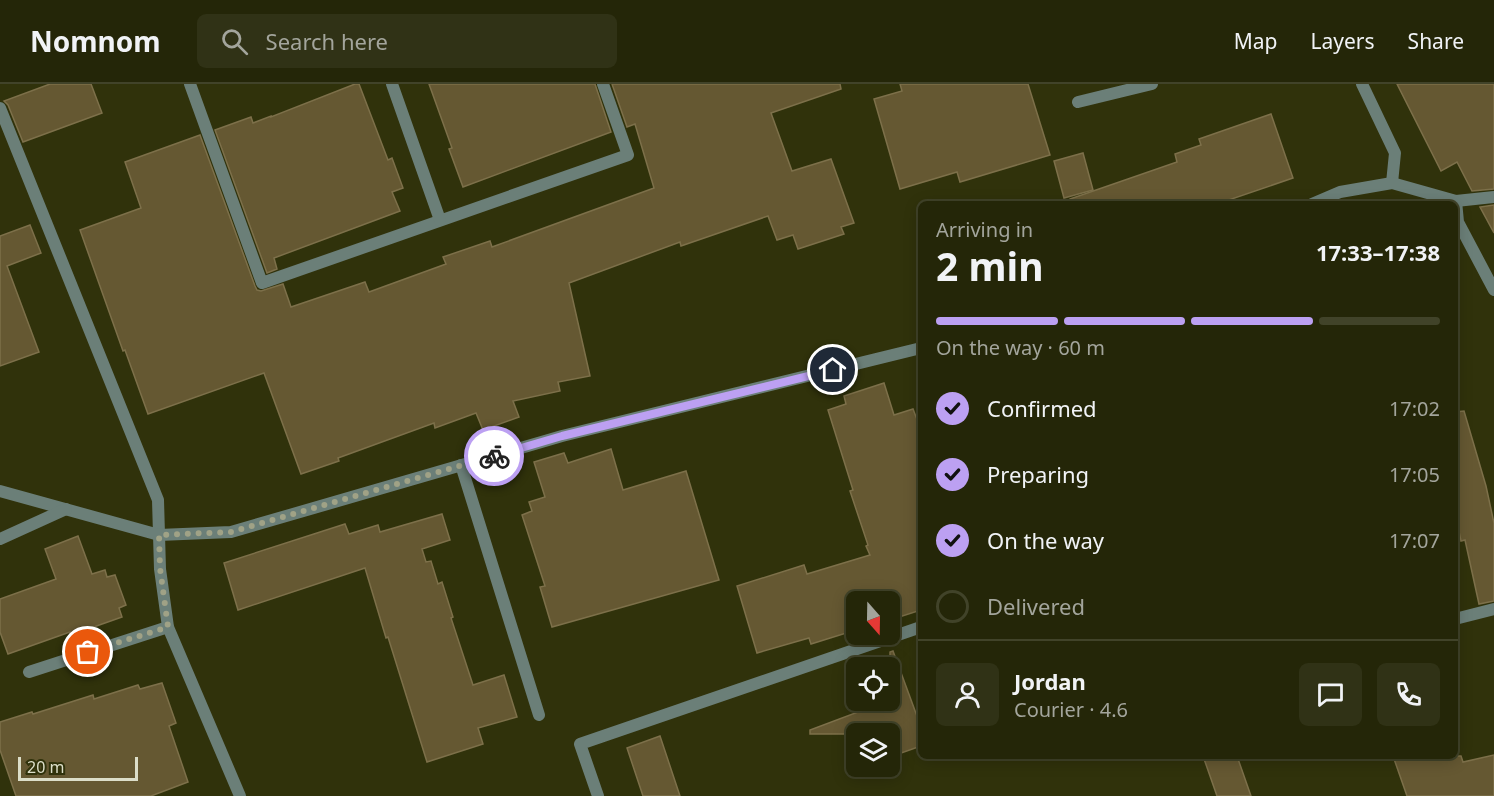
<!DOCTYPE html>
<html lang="en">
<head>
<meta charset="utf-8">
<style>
	:root { --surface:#242608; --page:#303216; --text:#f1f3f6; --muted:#a3a59c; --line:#414329; --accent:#bca0f2 }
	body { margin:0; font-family:"Noto Sans",sans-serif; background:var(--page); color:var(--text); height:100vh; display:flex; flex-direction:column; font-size:22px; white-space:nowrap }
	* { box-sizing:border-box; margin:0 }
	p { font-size:20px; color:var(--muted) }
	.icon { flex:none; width:33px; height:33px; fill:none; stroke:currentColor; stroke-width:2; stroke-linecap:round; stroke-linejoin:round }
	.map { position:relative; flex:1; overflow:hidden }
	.drawer { position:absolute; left:918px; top:117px; width:540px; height:558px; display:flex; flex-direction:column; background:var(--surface); border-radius:9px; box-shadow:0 3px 15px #0003,0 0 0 2px var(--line) }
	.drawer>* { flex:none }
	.needle { width:39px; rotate:160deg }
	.fabs { position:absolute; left:846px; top:507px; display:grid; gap:12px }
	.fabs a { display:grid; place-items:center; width:54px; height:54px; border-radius:9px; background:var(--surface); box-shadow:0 3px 15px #0003,0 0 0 2px var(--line); font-size:30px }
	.scale { position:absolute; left:18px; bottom:15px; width:120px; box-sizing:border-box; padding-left:6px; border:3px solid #dcdec9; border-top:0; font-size:16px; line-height:21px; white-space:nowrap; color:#dcdec9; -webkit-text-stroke:4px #30320b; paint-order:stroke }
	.pin { position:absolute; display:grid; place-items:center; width:51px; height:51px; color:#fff; margin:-26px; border:3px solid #fff; border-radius:50%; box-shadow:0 2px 6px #0007 }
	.courier { position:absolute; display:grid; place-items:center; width:60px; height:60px; margin:-30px; border:4px solid #bca0f2; border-radius:50%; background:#fff; color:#222; box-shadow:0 2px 8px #0007 }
	.summary em { font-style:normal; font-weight:700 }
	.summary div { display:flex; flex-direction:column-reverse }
	.summary { display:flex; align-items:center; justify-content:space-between; height:102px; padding:0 18px }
	h1 { font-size:39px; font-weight:700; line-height:45px }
	.bar { display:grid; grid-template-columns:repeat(4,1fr); gap:9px 6px; align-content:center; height:72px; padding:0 18px }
	.bar i { height:8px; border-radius:4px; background:var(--line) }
	.bar .selected { background:var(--accent) }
	.bar p { grid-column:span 4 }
	.line { display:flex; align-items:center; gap:15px; padding:0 18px; border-top:2px solid var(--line) }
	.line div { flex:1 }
	.round { display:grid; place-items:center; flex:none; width:63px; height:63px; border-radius:9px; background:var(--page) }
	ol { padding:0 18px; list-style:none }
	li { display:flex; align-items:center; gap:18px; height:66px }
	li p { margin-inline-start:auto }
	li .icon { padding:6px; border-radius:50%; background:var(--accent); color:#111; stroke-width:4 }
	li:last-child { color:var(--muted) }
	li i { width:33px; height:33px; border:3px solid var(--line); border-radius:50% }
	header { display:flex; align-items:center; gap:36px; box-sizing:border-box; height:84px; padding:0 30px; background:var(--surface); border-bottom:2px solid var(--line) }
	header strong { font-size:28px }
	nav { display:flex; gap:33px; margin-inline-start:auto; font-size:21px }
	.search { width:420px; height:54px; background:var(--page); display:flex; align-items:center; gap:15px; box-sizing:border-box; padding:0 21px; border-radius:9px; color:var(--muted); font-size:22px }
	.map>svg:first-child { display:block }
	.building { fill:#655832; stroke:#7d704a; stroke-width:1.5 }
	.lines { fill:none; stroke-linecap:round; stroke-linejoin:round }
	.minor { stroke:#6b7f78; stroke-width:12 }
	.done { stroke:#a0a286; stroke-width:6; stroke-dasharray:0 10.8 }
	.route { stroke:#bca0f2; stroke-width:8 }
</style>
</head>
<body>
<header>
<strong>Nomnom</strong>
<div class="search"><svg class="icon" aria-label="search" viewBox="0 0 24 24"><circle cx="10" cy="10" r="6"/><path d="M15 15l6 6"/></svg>Search here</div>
<nav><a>Map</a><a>Layers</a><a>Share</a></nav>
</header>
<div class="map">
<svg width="1494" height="712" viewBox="0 0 1494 712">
	<rect width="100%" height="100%" fill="#30320b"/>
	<!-- building -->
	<g class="building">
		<path d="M50 0H91L102 29 23 58 8 21 4 17Z"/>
		<path d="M355 0H359L388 76 392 74 403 104 392 108 400 127 274 174 277 185 267 189 215 46 251 33 253 39 271 32V33Z"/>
		<path d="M429 0H595L611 48 463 103 449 65 452 64Z"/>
		<path d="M612 0H840L841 5 771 29 792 87 831 75 854 139 841 143 844 150 798 165 793 151 777 156 768 132 681 162 680 158 569 199 590 292 558 298 560 307 513 317 519 333 483 346 476 329 435 344 434 339 338 374 339 377 301 390 264 289 148 330 125 266 123 267 80 146 141 124 125 78 200 51 255 202 257 206 261 207 283 200 291 223 365 198 369 208 446 180 443 173 490 157 492 163 654 104 635 40 627 43Z"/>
		<path d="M900 0H1028L1050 71 960 98 957 88 900 105 874 15 902 7Z"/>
		<path d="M1397 0H1494V105L1472 107 1457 78 1441 87Z"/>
		<path d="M1271 30 1293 94 1217 120H1071L1070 115 1177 78 1175 70 1201 61 1199 55Z"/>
		<path d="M1083 69 1093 106 1064 114 1054 77Z"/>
		<path d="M1494 121V149L1480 123Z"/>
		<path d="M30 141 41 169 7 182 39 268 0 282V152Z"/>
		<path d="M884 299 894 331 913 325 921 346V526L890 536V518H856V546L811 560 809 554 757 569 737 502 804 481 807 490 870 471 866 462 868 461 850 407 853 406 828 326 846 320 844 312Z"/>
		<path d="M1464 327 1486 402 1494 439V517L1479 520 1465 456 1461 457 1455 429V328Z"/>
		<path d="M611 365 623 406 686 387 719 496 552 543 540 503 545 502 522 431 532 427 529 418 545 413 534 378 564 369 568 379Z"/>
		<path d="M442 430 450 456 422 465 426 478 431 477 438 500 442 498 453 533 451 534 473 601 504 591 517 633 478 644 483 660 427 678 388 553 386 554 365 484 238 526 224 479 345 440 349 450 378 441 380 448Z"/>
		<path d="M78 452 92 490 105 486 107 493 115 491 126 521 119 524 122 533 71 551 70 548 8 570 0 548V515L56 495 45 465Z"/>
		<path d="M893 567 921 643V662L890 673V650H810V646L890 616V568Z"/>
		<path d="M162 599 176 639 169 642 188 698 151 712H16L0 666V638L32 628 33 630 93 611 94 615 138 601 140 605Z"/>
		<path d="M660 652 680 712H643L627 664Z"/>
		<path d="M1494 671V712H1407L1393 672H1461L1463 678Z"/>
		<path d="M1203 672H1237L1251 712H1217Z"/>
	</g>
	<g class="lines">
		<!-- minor -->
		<g class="minor">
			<path d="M190 0 262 199 628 71 603 0"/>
			<path d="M392 0 440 136"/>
			<path d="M1362 0 1395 69 1392 99"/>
			<path d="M1078 18 1152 0"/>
			<path d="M0 24 158 416 160 485 168 543 240 712"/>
			<path d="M1456 117 1458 138 1494 206"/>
			<path d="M1312 120 1340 108 1392 99 1456 117 1494 113"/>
			<path d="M461 381 539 631"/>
			<path d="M0 407 159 451 231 448 562 352 921 264"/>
			<path d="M0 455 66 425"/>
			<path d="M1455 535 1494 525"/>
			<path d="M29 588 168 543"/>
			<path d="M598 712 580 660 921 543"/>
		</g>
	</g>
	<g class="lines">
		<!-- done -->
		<path class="done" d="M88 568 168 543 160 484 159 451 231 448 494 372"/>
		<!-- route -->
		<path class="route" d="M494 372 562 352 833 286"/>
	</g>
</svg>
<div class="fabs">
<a><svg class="needle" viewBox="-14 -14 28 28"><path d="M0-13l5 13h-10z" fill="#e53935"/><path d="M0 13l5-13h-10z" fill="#a3a59c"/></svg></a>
<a><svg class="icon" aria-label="locate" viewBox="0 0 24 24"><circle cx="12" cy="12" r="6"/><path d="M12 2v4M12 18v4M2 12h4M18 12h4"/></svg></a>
<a><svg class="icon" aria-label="layers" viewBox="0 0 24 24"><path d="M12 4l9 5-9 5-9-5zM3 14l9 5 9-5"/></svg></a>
</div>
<div class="scale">20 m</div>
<div class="pin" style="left:88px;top:568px;background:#ea580c"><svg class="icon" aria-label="bag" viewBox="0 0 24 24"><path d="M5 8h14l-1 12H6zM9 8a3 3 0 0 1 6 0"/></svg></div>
<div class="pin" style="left:833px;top:286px;background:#1f2937"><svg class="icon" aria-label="home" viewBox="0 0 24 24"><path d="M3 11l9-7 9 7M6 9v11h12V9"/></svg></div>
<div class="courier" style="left:494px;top:372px"><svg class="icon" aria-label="bike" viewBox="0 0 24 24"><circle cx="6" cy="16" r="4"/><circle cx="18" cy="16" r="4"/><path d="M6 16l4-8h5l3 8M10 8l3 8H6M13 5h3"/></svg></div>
<section class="drawer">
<div class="summary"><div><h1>2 min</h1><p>Arriving in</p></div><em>17:33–17:38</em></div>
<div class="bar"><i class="selected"></i><i class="selected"></i><i class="selected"></i><i></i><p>On the way · 60 m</p></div>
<ol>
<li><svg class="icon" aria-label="check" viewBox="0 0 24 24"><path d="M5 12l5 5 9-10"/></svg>Confirmed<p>17:02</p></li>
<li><svg class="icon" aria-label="check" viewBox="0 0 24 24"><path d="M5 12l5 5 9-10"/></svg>Preparing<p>17:05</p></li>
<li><svg class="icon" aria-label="check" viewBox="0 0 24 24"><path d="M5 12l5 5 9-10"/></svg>On the way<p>17:07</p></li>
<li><i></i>Delivered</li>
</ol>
<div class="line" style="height:108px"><a class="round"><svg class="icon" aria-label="person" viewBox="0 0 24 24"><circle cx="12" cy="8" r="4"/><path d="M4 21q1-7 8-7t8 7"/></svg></a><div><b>Jordan</b><p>Courier · 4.6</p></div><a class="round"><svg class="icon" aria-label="chat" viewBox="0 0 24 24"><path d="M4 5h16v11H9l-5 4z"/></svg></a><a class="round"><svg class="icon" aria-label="phone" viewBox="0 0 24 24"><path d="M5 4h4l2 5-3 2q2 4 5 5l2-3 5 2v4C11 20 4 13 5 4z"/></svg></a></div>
</section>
</div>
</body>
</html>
